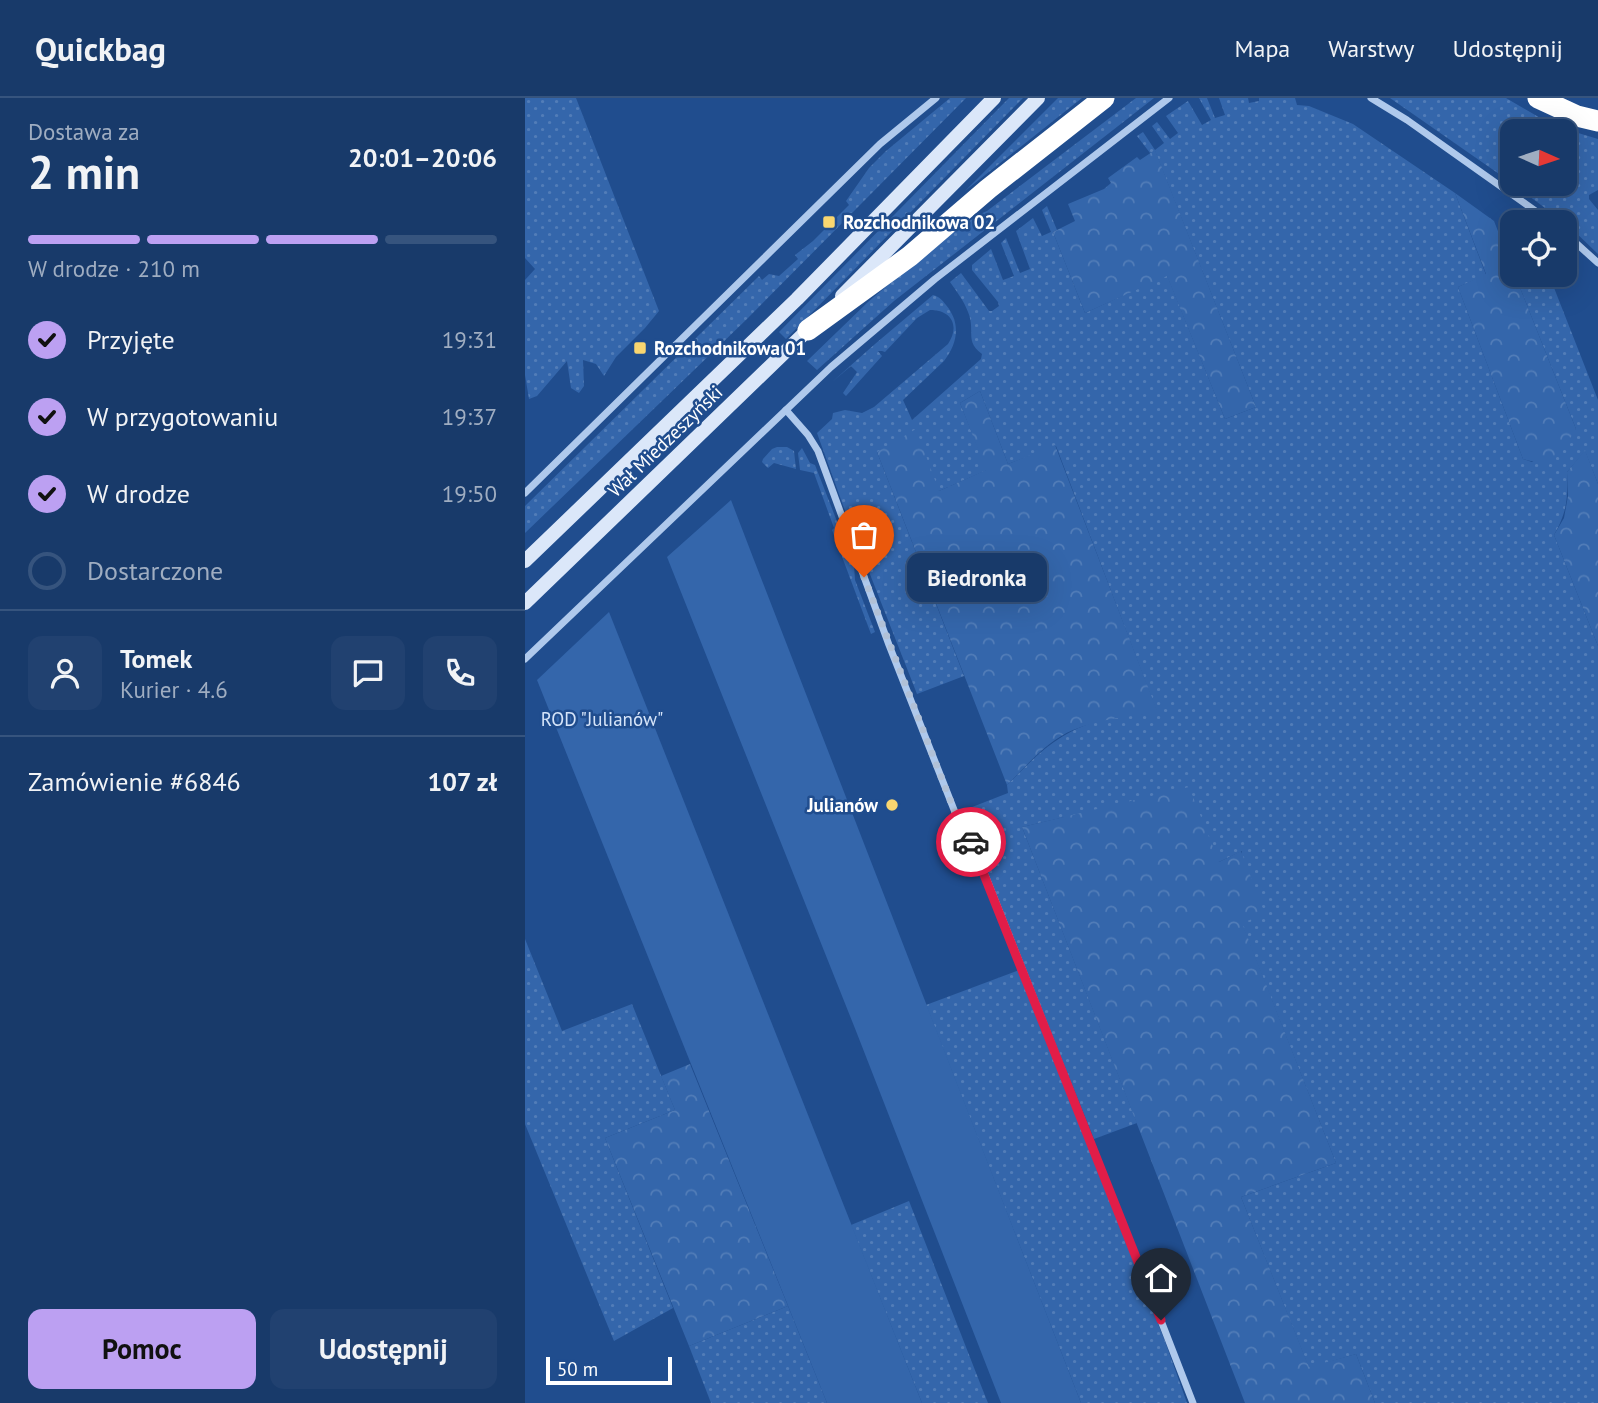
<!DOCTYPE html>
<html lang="pl">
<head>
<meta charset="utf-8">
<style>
	:root { --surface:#183a6a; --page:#214170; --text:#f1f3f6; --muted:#9fadc1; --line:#36547e; --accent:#bca0f2 }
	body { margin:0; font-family:"PT Sans",sans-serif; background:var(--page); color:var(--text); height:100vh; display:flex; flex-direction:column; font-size:26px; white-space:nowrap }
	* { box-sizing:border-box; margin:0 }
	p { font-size:23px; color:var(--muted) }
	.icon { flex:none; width:38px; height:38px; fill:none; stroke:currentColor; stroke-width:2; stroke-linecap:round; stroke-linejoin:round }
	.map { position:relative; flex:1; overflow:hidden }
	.panel { display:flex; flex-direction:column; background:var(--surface); width:525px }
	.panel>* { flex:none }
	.needle { width:46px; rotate:93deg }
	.fabs { position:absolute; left:975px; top:21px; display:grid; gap:14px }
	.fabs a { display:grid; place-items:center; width:77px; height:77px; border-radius:14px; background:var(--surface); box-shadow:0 7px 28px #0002,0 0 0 2px var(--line); font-size:35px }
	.scale { position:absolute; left:21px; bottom:18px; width:126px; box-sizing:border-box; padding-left:7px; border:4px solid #fff; border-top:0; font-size:19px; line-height:24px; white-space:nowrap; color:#fff; -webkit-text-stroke:5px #204d8e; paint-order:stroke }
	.pin { position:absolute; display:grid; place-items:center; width:60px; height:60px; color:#fff; margin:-72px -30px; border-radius:50% 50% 50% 0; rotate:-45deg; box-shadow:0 0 7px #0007 }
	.pin .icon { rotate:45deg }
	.courier { position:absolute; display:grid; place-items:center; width:70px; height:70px; margin:-35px; border:5px solid #e11d48; border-radius:50%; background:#fff; color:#222; box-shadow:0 2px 9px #0007 }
	.bubble { position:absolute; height:49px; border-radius:14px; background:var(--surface); box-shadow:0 7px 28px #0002,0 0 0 2px var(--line); font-size:23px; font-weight:800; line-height:49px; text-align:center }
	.head em { font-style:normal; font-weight:800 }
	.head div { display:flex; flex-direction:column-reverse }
	.head { display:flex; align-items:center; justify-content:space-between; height:119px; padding:0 28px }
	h1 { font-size:46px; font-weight:800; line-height:52px }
	.bar { display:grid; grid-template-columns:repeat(4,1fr); gap:10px 7px; align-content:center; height:84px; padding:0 28px }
	.bar i { height:9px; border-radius:5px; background:var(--line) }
	.bar .on { background:var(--accent) }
	.bar p { grid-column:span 4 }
	.line { display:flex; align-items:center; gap:18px; padding:0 28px; border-top:2px solid var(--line) }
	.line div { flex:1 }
	.round { display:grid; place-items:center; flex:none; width:74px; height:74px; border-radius:14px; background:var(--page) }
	ol { padding:0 28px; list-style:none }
	li { display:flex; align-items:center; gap:21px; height:77px }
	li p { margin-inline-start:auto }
	li .icon { padding:7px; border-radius:50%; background:var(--accent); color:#111; stroke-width:4 }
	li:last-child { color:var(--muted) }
	li i { width:38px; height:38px; border:4px solid var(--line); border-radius:50% }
	.cta { display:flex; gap:14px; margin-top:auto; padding:14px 28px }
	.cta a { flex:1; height:80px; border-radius:14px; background:var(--accent); color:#111; font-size:28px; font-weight:800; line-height:80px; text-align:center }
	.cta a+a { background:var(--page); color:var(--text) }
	header { display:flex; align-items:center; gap:42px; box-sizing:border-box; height:98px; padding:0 35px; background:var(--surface); border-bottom:2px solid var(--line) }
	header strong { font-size:33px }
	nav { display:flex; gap:38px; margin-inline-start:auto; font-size:24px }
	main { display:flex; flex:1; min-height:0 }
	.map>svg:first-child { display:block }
	.grass { fill:url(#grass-dots) }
	.forest { fill:url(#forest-crowns) }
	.garden { fill:#3466ab }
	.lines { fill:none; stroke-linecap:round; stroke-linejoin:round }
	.street { stroke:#afc9ec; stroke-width:7 }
	.secondary { stroke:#dbe7f9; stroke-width:14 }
	.highway { stroke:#fff; stroke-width:21 }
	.done { stroke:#b1c1d7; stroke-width:7; stroke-dasharray:0 12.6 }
	.route { stroke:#e11d48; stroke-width:9 }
	.poi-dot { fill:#f9d670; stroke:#204d8e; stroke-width:2.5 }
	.labels { text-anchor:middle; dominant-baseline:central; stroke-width:5; stroke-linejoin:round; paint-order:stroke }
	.poi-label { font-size:19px; font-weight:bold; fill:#fff; stroke:#204d8e; text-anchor:start }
	.street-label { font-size:19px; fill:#fff; stroke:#204d8e }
	.park-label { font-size:19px; fill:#d5e4f9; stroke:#204d8e }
</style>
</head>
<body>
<header>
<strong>Quickbag</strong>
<nav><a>Mapa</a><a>Warstwy</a><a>Udostępnij</a></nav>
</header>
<main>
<section class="panel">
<div class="head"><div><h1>2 min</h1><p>Dostawa za</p></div><em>20:01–20:06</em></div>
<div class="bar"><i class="on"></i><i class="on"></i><i class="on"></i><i></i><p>W drodze · 210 m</p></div>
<ol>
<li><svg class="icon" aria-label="check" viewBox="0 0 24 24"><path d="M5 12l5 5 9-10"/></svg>Przyjęte<p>19:31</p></li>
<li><svg class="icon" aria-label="check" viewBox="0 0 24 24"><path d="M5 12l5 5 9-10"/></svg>W przygotowaniu<p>19:37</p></li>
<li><svg class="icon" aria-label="check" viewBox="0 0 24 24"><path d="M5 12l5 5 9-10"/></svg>W drodze<p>19:50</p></li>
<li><i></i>Dostarczone</li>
</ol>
<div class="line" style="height:126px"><a class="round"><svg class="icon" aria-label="person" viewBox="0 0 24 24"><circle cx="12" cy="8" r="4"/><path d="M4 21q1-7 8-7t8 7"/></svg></a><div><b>Tomek</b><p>Kurier · 4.6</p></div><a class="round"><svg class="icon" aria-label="chat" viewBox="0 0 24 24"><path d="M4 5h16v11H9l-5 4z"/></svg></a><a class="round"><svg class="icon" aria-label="phone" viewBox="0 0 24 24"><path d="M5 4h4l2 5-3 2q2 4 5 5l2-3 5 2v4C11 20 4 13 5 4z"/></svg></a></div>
<div class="line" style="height:91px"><div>Zamówienie #6846</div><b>107 zł</b></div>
<div class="cta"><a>Pomoc</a><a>Udostępnij</a></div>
</section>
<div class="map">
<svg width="1073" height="1305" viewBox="0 0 1073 1305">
	<defs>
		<pattern id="grass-dots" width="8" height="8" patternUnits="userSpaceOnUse" patternTransform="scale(1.75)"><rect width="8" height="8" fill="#3466ab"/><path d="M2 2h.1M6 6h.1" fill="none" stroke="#527db8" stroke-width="1.8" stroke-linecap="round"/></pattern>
		<pattern id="forest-crowns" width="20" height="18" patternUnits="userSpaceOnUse" patternTransform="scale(1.75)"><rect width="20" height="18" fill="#3466ab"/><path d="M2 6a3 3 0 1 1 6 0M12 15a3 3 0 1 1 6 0" fill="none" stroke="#527db8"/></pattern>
	</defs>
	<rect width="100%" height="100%" fill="#204d8e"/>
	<!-- grass -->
	<g class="grass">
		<path d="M0 0H51L134 213 120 230 91 259 79 278 71 266 58 262 59 288 54 295 46 290 42 263 12 298 4 301 0 277V182L10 171 0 160Z"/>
		<path d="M425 0H441L222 221 0 435V408L234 178 237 182 244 176 254 178 273 161 270 157 288 143 324 107 321 103 344 70 361 53Z"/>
		<path d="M484 0H498L261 241 254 234Z"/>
		<path d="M533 0H557L440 93Z"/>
		<path d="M611 0H629L369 203 292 272 282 263 343 204 409 148 453 117 462 113Z"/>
		<path d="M674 0H682L690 20 700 17 694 0H723L724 5 734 3V0H770L772 7 784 8 828 26 930 95 961 177 933 189 998 361 1007 364 1051 331 990 177H1024L1073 302V386L1060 353 1042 374C1043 401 1042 414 1029 437L1073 548V1305H850L831 1256 784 1270 716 1099 811 1065 716 824 717 753 694 764 540 719 497 729 612 1025 569 1041 437 713 483 695 482 687C516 653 535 632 584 620 600 617 617 617 632 614L531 348 483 366 455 293 435 305 462 372 414 393 352 354 439 578 392 596 319 410 292 335 307 321 308 315 320 312 337 315 349 309 423 246C435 228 427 212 405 212L392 220 360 254 357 253H353L357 258 321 298 318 295 332 274 326 268 307 284 350 246 408 197C415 199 417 202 421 207 436 225 433 245 419 263L378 302 387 322 456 261 457 256C439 243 451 233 443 214 439 203 432 194 425 184L436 175 464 213H467L474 208 473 204 447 172V167L466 151 478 182 489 178 476 145 481 140 495 175 505 171 491 133 508 120 517 138 526 134 517 112 522 108 532 132 528 134 560 215 642 177 700 321 731 309 630 53 625 55 612 38 618 34 630 52 639 45 627 28 632 24 645 41 653 35 641 18 663 3 677 27 686 22Z"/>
		<path d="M865 0H981L1017 21 1040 31 1073 41V92L1064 97V101L1073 112V156L1044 128 988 86H1040V33H987V85Z"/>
		<path d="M252 349H262L269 353 271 371 249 365 243 370 237 364 238 361 247 351Z"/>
		<path d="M277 350 285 365 290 367 329 467 330 482 350 534 346 536 307 432 309 430 289 375 275 372 273 355Z"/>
		<path d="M0 841 37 933 107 906 150 1012 80 1040 148 1210 89 1243 0 1026Z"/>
		<path d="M494 872 641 1246 662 1305H556L401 907Z"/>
		<path d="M384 1103 455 1285 463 1305H397L326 1127Z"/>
		<path d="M263 1208 302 1305H186L164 1248Z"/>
	</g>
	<!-- forest -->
	<g class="forest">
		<path d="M630 52 731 309 700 321 642 178 560 215 528 134 550 123 543 106 579 91 586 85 583 80 612 59 615 62Z"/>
		<path d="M930 95 969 123 987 169V177H990L1051 331C1036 354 1029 371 998 361L933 189 961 176Z"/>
		<path d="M455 293 483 366 530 347 633 615C604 618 575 621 548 632 523 642 501 668 482 687L352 354 391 331 414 393 461 372 435 305Z"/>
		<path d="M1060 352 1073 386V548L1029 437 1039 420 1043 398 1042 374Z"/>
		<path d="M664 689 694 764 716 753 740 816 717 825 811 1065 716 1099 784 1269 831 1256 850 1305H720L497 729Z"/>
		<path d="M165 966 263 1208 164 1248 80 1040 150 1012 136 978Z"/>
	</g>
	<!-- garden -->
	<g class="garden">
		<path d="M206 402 229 462 556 1305H476L331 933 142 459Z"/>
		<path d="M84 514 397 1305H302L12 582Z"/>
	</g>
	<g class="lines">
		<!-- street -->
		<g class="street">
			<path d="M846 0 882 22 1026 124"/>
			<path d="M1040 135 1073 165"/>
			<path d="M261 312 283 337 293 353 364 547 437 732 443 738 449 749 628 1202 668 1305"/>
			<path d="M0 395 355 46 411 0"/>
			<path d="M0 561 306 269 410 181 644 0"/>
		</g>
		<!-- secondary -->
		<g class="secondary">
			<path d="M317 198 513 0"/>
			<path d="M0 463 272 201 469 0"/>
			<path d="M0 505 288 227"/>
		</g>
		<!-- highway -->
		<g class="highway">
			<path d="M1013 0 1052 18 1073 23"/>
			<path d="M283 232 385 158 463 91 579 0"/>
		</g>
	</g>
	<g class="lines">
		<!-- done -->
		<path class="done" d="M339 479 432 720 437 732 446 744"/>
		<!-- route -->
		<path class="route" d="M446 744 636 1222"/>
	</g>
	<!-- markers -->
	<g class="poi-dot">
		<rect x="297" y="117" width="14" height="14" rx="3.5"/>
		<rect x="108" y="243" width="14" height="14" rx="3.5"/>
		<circle cx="367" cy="707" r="7"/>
	</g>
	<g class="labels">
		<!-- poi labels -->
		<g class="poi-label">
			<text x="318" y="124">Rozchodnikowa 02</text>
			<text x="129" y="250">Rozchodnikowa 01</text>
			<text x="353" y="707" text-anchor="end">Julianów</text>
		</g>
		<!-- street labels -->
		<g class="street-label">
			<text transform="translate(140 343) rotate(-44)">Wał Miedzeszyński</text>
		</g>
		<!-- park labels -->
		<g class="park-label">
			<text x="77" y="621">ROD "Julianów"</text>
		</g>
	</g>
</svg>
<div class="fabs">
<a><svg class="needle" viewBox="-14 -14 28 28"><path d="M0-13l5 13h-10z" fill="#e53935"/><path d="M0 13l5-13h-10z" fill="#9fadc1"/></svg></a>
<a><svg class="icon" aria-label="locate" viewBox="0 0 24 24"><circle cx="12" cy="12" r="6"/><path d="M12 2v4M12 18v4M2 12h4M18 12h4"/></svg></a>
</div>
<div class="scale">50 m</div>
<div class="pin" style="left:339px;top:479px;background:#ea580c"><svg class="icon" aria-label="bag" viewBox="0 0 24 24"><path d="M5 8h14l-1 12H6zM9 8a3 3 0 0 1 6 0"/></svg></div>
<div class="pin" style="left:636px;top:1222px;background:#1f2937"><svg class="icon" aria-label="home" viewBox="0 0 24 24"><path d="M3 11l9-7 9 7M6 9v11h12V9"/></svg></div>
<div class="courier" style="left:446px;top:744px"><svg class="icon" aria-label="car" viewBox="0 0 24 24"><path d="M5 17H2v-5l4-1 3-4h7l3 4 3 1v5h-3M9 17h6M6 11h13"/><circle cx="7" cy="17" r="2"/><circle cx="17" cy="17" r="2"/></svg></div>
<div class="bubble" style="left:382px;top:455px;width:140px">Biedronka</div>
</div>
</main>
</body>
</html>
